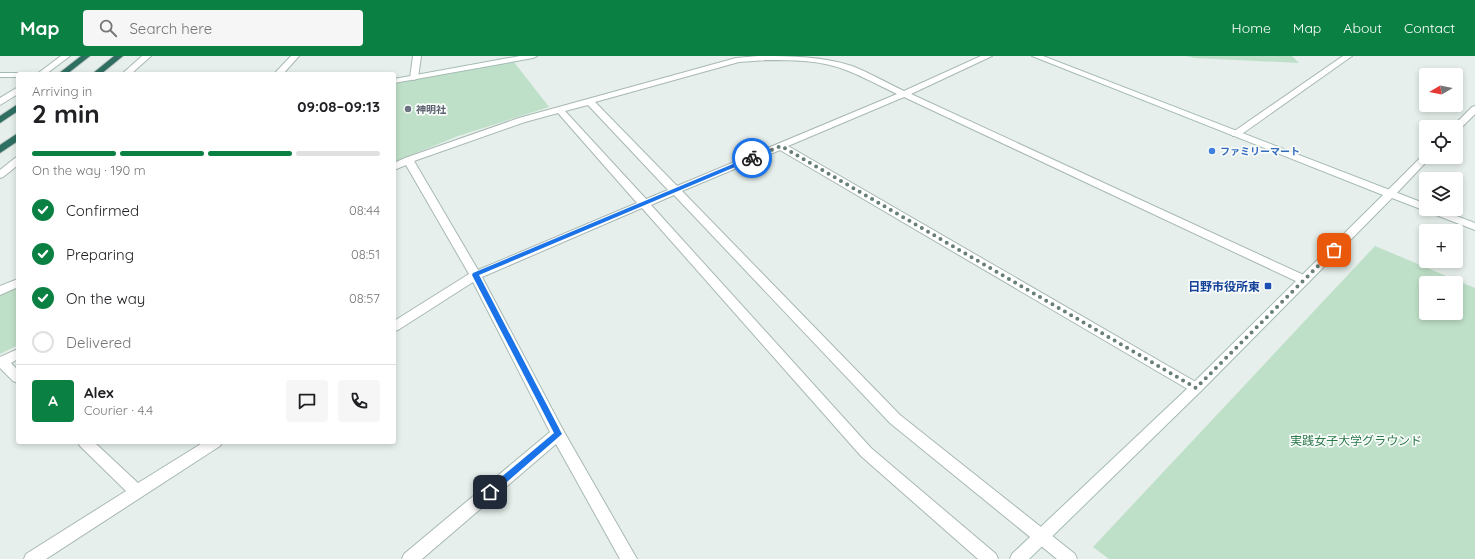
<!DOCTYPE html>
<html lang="en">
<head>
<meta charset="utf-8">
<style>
	:root { --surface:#fff; --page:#f6f6f6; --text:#202124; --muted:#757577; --line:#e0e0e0; --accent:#0b8043 }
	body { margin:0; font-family:Quicksand,"Noto Sans JP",sans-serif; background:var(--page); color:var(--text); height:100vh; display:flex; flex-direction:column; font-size:15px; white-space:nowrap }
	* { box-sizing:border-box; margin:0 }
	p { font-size:13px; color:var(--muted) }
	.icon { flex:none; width:22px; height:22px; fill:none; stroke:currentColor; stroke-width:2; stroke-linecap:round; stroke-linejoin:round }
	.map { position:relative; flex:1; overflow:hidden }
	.side { position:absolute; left:16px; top:16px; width:380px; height:372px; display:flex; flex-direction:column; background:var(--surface); border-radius:4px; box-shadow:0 2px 6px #0003 }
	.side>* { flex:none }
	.needle { width:26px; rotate:260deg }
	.controls { position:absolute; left:1419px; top:12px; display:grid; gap:8px }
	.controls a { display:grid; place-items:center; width:44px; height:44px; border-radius:4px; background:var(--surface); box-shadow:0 2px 6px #0003; font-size:20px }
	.pin { position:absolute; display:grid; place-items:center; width:34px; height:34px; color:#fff; margin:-17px; border-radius:8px; box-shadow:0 2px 6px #0006 }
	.courier { position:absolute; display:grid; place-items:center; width:40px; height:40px; margin:-20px; border:3px solid #1a73e8; border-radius:50%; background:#fff; color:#222; box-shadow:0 1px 5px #0007 }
	.overview em { font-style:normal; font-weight:800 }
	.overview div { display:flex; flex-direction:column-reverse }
	.overview { display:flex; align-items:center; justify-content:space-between; height:68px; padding:0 16px }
	h1 { font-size:26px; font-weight:800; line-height:30px }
	.bar { display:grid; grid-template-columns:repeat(4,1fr); gap:6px 4px; align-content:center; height:48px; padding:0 16px }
	.bar i { height:5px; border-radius:3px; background:var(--line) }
	.bar .on { background:var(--accent) }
	.bar p { grid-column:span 4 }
	.line { display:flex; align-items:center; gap:10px; padding:0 16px; border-top:1px solid var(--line) }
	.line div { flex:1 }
	.round { display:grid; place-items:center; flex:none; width:42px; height:42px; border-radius:4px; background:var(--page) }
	ol { padding:0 16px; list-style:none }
	li { display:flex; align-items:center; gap:12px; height:44px }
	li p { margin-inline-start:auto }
	li .icon { padding:4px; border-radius:50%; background:var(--accent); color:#fff; stroke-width:4 }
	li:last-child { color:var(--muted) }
	li i { width:22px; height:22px; border:2px solid var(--line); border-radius:50% }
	header { display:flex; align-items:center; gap:24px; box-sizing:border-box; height:56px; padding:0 20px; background:var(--accent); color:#fff }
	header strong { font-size:19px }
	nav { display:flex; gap:22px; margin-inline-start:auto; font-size:14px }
	.search { width:280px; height:36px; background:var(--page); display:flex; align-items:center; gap:10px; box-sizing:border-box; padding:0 14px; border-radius:4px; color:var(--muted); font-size:15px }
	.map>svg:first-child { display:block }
	.green { fill:#bfe0c8; fill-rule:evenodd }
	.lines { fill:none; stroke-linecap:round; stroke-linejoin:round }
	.street-casing { stroke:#a8b8b2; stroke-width:2 }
	.secondary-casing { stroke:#a4bbb3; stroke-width:2 }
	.highway-casing { stroke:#c2cac8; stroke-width:2 }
	.street { fill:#fff; fill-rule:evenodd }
	.secondary { fill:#fff; fill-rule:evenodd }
	.highway { fill:#2f6f62; fill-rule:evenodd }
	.route { fill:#1a73e8 }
	.done { stroke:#687f78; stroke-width:4; stroke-dasharray:0 7.2 }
	.worship-dot { fill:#6b7280; stroke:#f7fbf9; stroke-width:1.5 }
	.shop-dot { fill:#3f7fe0; stroke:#f7fbf9; stroke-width:1.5 }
	.transit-dot { fill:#1a4fb4; stroke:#f7fbf9; stroke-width:1.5 }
	.labels { text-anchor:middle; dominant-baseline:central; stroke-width:3.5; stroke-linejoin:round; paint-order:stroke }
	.far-worship-label { font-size:10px; font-weight:bold; fill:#5b616d; stroke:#f7fbf9; text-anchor:start }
	.far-shop-label { font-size:10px; font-weight:bold; fill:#366cbe; stroke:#f7fbf9; text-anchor:start }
	.transit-label { font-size:12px; font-weight:bold; fill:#164399; stroke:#f7fbf9; text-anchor:end }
	.park-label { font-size:12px; fill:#2d7a4b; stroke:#f7fbf9 }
</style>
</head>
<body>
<header>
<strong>Map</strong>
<div class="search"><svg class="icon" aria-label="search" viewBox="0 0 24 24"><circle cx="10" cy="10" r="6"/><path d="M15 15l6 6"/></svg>Search here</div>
<nav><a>Home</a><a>Map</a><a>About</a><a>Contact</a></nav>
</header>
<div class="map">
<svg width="1475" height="503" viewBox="0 0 1475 503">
	<rect width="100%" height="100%" fill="#e6efeb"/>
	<!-- green -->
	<g class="green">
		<path d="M1186 0H1292L1299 7 1195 2Z"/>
		<path d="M514 6 549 51 458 80 394 106V27Z"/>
		<path d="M1375 190 1475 232V503H1109L1093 491ZM1426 227H1456V257H1426Z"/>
		<path d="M18 231V289L0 298V239Z"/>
	</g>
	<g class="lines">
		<defs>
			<g id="street">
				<path d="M61 0H70L46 18H37Z"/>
				<path d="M142 0H151L131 18H122Z"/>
				<path d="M291 0H299L283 18H274Z"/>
				<path d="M413 0H421L418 22 414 24 410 22Z"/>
				<path d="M758 0C789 0 821 0 852 10 870 17 887 27 904 35L981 0H992L911 38 1308 221 1310 224 1308 227H1300L904 41 788 90 1201 329 1203 332 1201 335 1196 337 1191 335 780 94 682 135 900 359 1075 498 1077 503H1057L890 367 674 139 651 149 871 392 996 498 998 503H978L861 400 642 152 482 221 563 374 637 503H620L556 388 422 503H402L404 498 550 376 473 226 398 274 394 275V265L469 218 406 109 394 114V107L405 102 519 62 736 2ZM766 4C793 4 821 4 846 14 864 21 880 30 897 38L677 130 595 46 739 6ZM588 49 668 134 646 143 565 55ZM558 57 637 147 478 214 414 105 525 66Z"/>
				<path d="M1343 0H1352L1239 80H1233L1231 78 1233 76Z"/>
				<path d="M18 31V38L0 49V42Z"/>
				<path d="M1475 50V58L1459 74 1456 75V71L1453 70 1472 51Z"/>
				<path d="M1426 98V101H1431L1429 103 1394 140H1386L1385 138 1386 136 1423 99Z"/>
				<path d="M18 101V109L3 121 0 122V114L15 102Z"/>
				<path d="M18 223V231L0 239V230Z"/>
				<path d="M18 293V303L11 307 18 314V327L13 325 0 312V301Z"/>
				<path d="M78 386H94L138 427 204 386H222L220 390 46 503H24L26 498 126 435 80 390Z"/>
			</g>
			<g id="secondary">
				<path d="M520 0H537L533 2 394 27V23Z"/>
				<path d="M1032 0H1043L1426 148V153H1438L1475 167V174L1392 142 1201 335 1029 503H1010L1012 498 1191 329 1383 139Z"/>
				<path d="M0 17H18L21 18H18V21H0Z"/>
			</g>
			<g id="highway">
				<path d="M81 0H90L67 18H58Z"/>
				<path d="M114 0H123L101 18H92Z"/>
				<path d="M18 48V55L0 67V60Z"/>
				<path d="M18 77V85L0 97V89Z"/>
			</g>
		</defs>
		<!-- street casing -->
		<use href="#street" class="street-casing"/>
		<!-- secondary casing -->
		<use href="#secondary" class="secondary-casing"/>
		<!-- highway casing -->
		<use href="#highway" class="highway-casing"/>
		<!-- street -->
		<use href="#street" class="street"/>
		<!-- secondary -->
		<use href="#secondary" class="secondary"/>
		<!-- highway -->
		<use href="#highway" class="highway"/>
	</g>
	<!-- route -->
	<path class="route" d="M752 100 754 101V103L479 219 562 378 493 438H487V433L554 377 472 219 473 217Z"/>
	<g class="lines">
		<!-- done -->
		<path class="done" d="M752 102 781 90 1196 332 1334 194"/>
	</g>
	<!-- markers -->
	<circle class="worship-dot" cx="408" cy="53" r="4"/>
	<circle class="shop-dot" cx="1212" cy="95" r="4"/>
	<rect class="transit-dot" x="1264" y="226" width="8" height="8" rx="2"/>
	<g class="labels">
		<!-- far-worship labels -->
		<g class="far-worship-label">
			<text x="416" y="53">神明社</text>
		</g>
		<!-- far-shop labels -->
		<g class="far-shop-label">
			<text x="1220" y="95">ファミリーマート</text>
		</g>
		<!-- transit labels -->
		<g class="transit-label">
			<text x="1260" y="230">日野市役所東</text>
		</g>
		<!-- park labels -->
		<g class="park-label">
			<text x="1356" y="384">実践女子大学グラウンド</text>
		</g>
	</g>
</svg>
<div class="controls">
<a><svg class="needle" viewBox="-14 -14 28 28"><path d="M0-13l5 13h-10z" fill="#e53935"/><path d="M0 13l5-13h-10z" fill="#757577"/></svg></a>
<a><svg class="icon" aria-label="locate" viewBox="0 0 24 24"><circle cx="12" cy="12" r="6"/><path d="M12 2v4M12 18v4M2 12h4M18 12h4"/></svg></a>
<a><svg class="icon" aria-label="layers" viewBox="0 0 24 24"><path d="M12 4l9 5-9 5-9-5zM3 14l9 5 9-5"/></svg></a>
<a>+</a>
<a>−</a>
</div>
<div class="pin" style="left:1334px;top:194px;background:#ea580c"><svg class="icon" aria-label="bag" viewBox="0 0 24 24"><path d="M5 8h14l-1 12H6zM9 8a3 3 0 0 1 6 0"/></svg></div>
<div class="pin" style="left:490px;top:436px;background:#1f2937"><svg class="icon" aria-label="home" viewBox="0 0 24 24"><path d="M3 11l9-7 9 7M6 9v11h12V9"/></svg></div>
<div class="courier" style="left:752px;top:102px"><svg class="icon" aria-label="bike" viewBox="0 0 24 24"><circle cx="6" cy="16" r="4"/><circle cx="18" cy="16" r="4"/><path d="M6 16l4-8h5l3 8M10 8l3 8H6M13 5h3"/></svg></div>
<section class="side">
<div class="overview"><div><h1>2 min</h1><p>Arriving in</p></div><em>09:08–09:13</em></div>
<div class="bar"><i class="on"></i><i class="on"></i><i class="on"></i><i></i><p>On the way · 190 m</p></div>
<ol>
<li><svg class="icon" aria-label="check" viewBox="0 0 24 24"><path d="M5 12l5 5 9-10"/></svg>Confirmed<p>08:44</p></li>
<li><svg class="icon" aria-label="check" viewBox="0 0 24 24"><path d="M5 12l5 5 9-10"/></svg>Preparing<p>08:51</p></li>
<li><svg class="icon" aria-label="check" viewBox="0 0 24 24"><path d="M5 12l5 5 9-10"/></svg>On the way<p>08:57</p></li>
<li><i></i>Delivered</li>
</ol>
<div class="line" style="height:72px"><b class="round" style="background:var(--accent);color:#fff">A</b><div><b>Alex</b><p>Courier · 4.4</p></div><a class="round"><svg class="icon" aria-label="chat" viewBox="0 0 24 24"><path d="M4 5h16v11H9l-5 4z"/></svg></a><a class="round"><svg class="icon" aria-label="phone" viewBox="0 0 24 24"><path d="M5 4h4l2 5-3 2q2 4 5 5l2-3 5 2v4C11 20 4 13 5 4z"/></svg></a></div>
</section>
</div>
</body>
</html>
